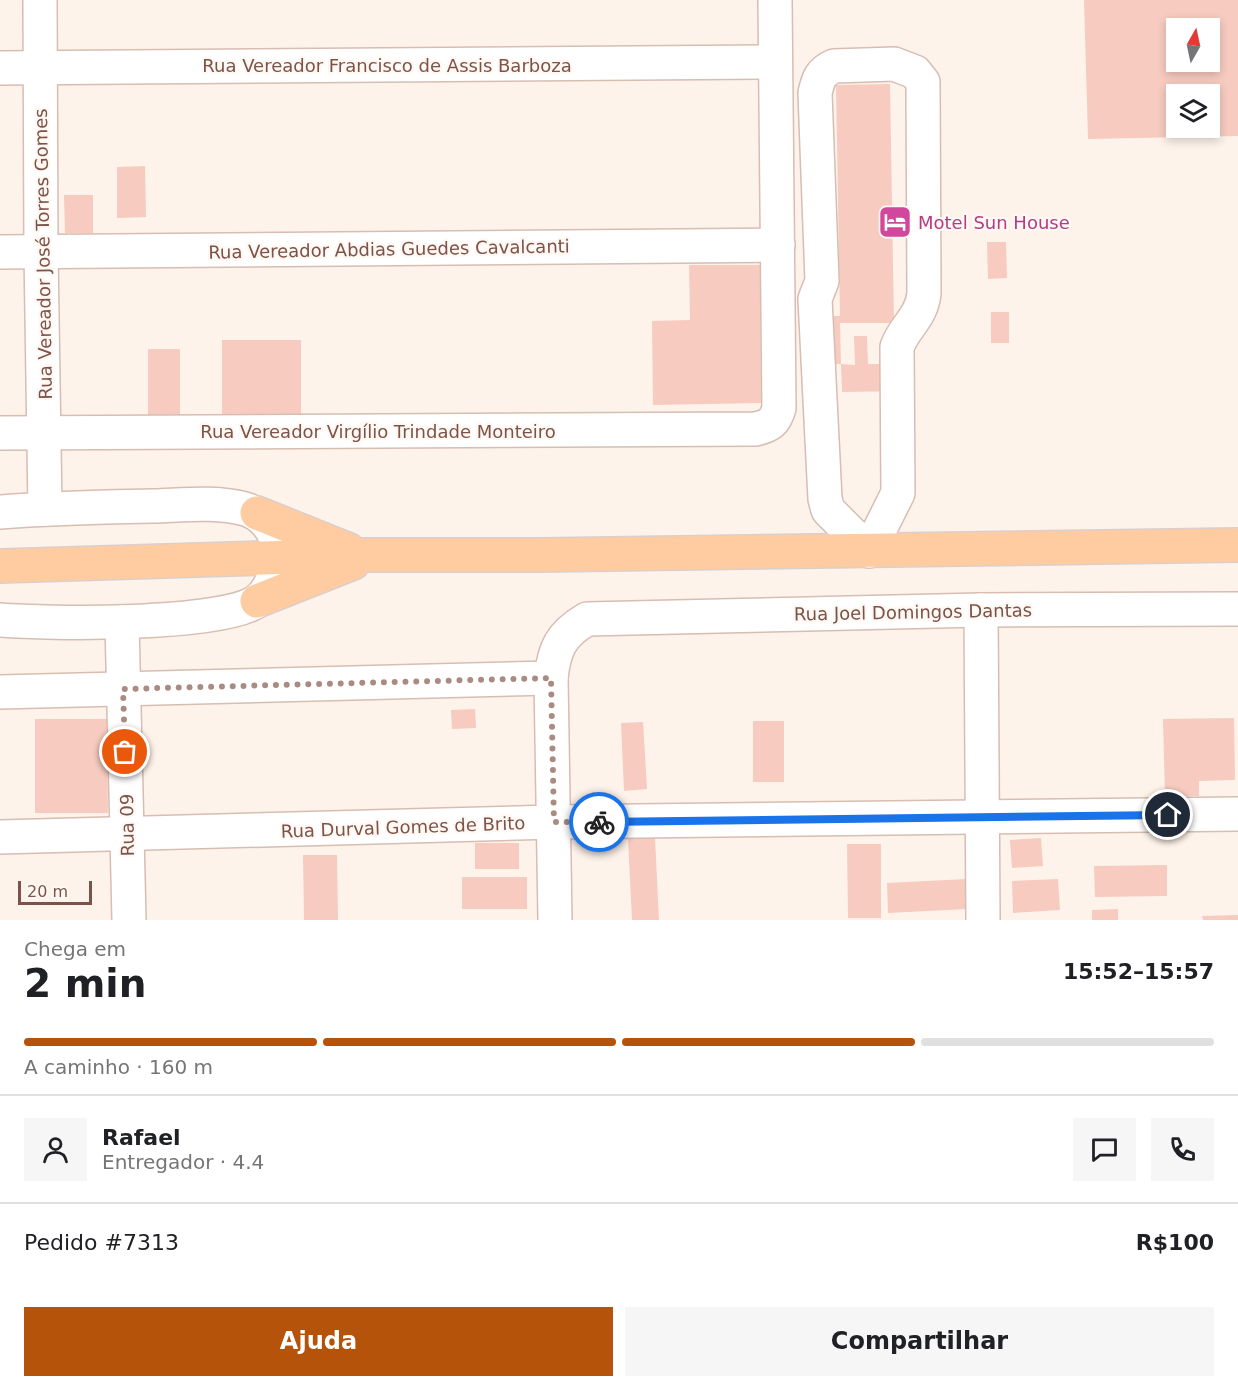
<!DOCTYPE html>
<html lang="pt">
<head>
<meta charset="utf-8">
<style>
	:root { --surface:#fff; --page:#f6f6f6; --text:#202124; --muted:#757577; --line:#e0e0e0; --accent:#b45309 }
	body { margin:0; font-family:"DejaVu Sans",sans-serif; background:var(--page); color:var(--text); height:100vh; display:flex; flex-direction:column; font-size:22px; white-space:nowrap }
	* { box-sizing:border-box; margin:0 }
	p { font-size:20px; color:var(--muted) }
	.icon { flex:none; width:33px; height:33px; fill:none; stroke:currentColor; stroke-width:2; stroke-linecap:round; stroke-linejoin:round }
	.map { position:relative; height:920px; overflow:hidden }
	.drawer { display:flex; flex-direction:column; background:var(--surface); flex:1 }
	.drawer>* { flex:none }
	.needle { width:39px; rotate:9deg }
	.controls { position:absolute; left:1166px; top:18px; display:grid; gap:12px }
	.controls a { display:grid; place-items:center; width:54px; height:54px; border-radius:0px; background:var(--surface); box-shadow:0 3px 9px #0003; font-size:30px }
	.scale { position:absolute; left:18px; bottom:15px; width:74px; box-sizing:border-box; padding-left:6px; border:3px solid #7d5349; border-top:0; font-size:16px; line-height:21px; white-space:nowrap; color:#7d5349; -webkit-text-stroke:4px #fff8f3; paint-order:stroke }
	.pin { position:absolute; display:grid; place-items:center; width:51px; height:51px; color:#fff; margin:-26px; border:3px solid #fff; border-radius:50%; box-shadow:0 2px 6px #0007 }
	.courier { position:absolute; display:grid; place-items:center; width:60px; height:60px; margin:-30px; border:4px solid #1a73e8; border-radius:50%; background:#fff; color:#222; box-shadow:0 2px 8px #0007 }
	.summary em { font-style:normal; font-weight:700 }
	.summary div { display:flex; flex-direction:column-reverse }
	.summary { display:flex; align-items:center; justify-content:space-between; height:102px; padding:0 24px }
	h1 { font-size:39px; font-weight:700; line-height:45px }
	.bar { display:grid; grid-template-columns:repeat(4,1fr); gap:9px 6px; align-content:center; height:72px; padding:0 24px }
	.bar i { height:8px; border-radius:4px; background:var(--line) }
	.bar .active { background:var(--accent) }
	.bar p { grid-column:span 4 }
	.line { display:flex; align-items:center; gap:15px; padding:0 24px; border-top:2px solid var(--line) }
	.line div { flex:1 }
	.round { display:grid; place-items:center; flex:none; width:63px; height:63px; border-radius:0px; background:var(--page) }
	.primary-button { display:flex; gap:12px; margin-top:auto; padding:12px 24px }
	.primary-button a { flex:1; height:69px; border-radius:0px; background:var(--accent); color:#fff; font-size:24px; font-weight:700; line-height:69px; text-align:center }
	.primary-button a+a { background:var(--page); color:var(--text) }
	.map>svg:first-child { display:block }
	.building { fill:#f7cbbf; fill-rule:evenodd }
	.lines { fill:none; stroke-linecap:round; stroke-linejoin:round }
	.minor-casing { stroke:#d7bdb2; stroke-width:36 }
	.major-casing { stroke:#dbcfcc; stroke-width:36 }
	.minor { stroke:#fff; stroke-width:33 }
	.major { stroke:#ffcba1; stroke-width:33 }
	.done { stroke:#aa8b81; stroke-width:6; stroke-dasharray:0 10.8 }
	.route { stroke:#1a73e8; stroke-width:8 }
	.labels { text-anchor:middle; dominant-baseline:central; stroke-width:4.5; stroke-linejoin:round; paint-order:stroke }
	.street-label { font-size:18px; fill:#7d5349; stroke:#fff8f3 }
	.hotel-label { font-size:18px; fill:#b23c85; stroke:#fff8f3; text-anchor:start }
</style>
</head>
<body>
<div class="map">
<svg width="1238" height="920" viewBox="0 0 1238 920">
	<rect width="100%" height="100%" fill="#fef3ea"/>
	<!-- building -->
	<g class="building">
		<path d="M1084 0H1238V136L1088 139ZM1176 28H1209V62H1176ZM1176 94H1209V128H1176Z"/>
		<path d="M890 84 894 323H840L841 364 826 365V316H840L836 85Z"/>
		<path d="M145 166 146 217 117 218V167Z"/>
		<path d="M64 195H93V233H65Z"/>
		<path d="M987 242H1006L1007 278 988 279Z"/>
		<path d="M689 265H760L761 403 653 405 652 321 690 320Z"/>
		<rect x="991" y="312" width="18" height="31"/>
		<path d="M854 336H867L868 364H879V361H908V391L842 392 841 364 855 365Z"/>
		<rect x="222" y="340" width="79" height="74"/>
		<rect x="148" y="349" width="32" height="67"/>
		<path d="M475 709 476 728 452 729 451 710Z"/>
		<path d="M1234 718 1235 780 1199 781V796H1165L1163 719Z"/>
		<path d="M35 719H107L108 813H35Z"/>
		<rect x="753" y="721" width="31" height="61"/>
		<path d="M643 722 647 789 624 791 621 723Z"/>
		<path d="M655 837 659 920H632L628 839Z"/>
		<path d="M1041 838 1043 866 1012 868 1010 840Z"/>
		<rect x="475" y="843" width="44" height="26"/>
		<path d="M847 844H881V918H848Z"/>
		<path d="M303 855H337L338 920H304Z"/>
		<path d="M1167 865V896L1095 897 1094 866Z"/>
		<rect x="462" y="877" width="65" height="32"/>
		<path d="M966 879 967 909 888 913 887 883Z"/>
		<path d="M1058 879 1060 910 1013 913 1012 881Z"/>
		<path d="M1118 909V920H1092V910Z"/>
		<path d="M1238 915V920H1203L1202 916Z"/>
	</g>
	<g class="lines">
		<defs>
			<g id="minor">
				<path d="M40 0 41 252 45 509"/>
				<path d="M894 64 915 72 923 82 924 293C922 317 904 327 897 347L898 493 869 551 828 510 825 499 815 299 822 281 815 93C818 80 820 72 834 66Z"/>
				<path d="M0 68 775 62"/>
				<path d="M0 252 778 245"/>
				<path d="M0 433 755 429C770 426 775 422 779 408L775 0"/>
				<path d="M0 512C51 508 103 507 154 506 184 505 217 501 245 509 262 514 276 530 278 548 279 566 272 590 257 601 223 626 46 624 0 620"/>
				<path d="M981 610 983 920"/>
				<path d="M122 622 129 920"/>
				<path d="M0 692 551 678"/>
				<path d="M0 837 554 822 1238 814"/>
				<path d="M555 920 551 678C554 649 561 634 587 619L981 610 1238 609"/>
			</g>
			<g id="major">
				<path d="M257 513 349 550"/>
				<path d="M0 566 362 555H540L1238 545"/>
				<path d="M257 601 353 563"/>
			</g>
		</defs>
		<!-- minor casing -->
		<use href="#minor" class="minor-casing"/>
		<!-- major casing -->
		<use href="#major" class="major-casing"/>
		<!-- minor -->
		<use href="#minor" class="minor"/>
		<!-- major -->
		<use href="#major" class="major"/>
	</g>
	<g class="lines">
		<!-- done -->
		<path class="done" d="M125 752 123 689 551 678 554 822H599"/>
		<!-- route -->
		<path class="route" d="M599 822 1168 815"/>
	</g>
	<!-- icons -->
	<defs>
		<symbol id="hotel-square" viewBox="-11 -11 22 22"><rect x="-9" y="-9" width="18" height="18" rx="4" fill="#d1479c" stroke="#fff8f3"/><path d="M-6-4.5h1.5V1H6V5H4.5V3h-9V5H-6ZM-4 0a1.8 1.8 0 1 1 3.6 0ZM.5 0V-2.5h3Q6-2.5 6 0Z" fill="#fff"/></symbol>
	</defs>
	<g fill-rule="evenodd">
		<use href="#hotel-square" x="876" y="203" width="38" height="38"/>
	</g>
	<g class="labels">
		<!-- street labels -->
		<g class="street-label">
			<text x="387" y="65">Rua Vereador Francisco de Assis Barboza</text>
			<text transform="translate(389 249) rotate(-1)">Rua Vereador Abdias Guedes Cavalcanti</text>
			<text transform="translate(43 254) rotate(-91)">Rua Vereador José Torres Gomes</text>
			<text x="378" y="431">Rua Vereador Virgílio Trindade Monteiro</text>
			<text transform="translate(913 612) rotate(-1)">Rua Joel Domingos Dantas</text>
			<text transform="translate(127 825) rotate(-91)">Rua 09</text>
			<text transform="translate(403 827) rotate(-2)">Rua Durval Gomes de Brito</text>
		</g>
		<!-- hotel labels -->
		<g class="hotel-label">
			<text x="918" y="222">Motel Sun House</text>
		</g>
	</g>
</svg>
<div class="controls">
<a><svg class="needle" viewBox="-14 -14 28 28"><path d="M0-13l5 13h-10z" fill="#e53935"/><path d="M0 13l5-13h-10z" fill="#757577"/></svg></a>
<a><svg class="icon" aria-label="layers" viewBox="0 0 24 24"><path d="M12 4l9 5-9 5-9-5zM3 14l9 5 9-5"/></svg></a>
</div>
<div class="scale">20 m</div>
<div class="pin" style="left:125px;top:752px;background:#ea580c"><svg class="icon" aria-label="bag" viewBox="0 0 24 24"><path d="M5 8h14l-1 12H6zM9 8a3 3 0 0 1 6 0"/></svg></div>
<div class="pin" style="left:1168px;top:815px;background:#1f2937"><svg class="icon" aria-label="home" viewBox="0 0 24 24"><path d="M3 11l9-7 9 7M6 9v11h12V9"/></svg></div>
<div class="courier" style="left:599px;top:822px"><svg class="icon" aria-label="bike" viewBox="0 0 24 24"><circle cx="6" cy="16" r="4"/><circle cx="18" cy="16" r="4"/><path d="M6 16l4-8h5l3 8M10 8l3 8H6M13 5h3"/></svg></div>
</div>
<section class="drawer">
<div class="summary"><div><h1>2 min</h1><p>Chega em</p></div><em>15:52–15:57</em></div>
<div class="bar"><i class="active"></i><i class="active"></i><i class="active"></i><i></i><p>A caminho · 160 m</p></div>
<div class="line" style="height:108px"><a class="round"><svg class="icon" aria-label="person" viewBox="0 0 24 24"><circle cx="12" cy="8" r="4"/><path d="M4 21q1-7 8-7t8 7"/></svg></a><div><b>Rafael</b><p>Entregador · 4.4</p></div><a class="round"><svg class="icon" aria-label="chat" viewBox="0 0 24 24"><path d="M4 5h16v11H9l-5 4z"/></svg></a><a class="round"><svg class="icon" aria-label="phone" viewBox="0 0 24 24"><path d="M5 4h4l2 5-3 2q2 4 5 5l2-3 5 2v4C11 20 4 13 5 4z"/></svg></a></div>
<div class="line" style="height:78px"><div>Pedido #7313</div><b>R$100</b></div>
<div class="primary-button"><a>Ajuda</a><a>Compartilhar</a></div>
</section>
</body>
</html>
